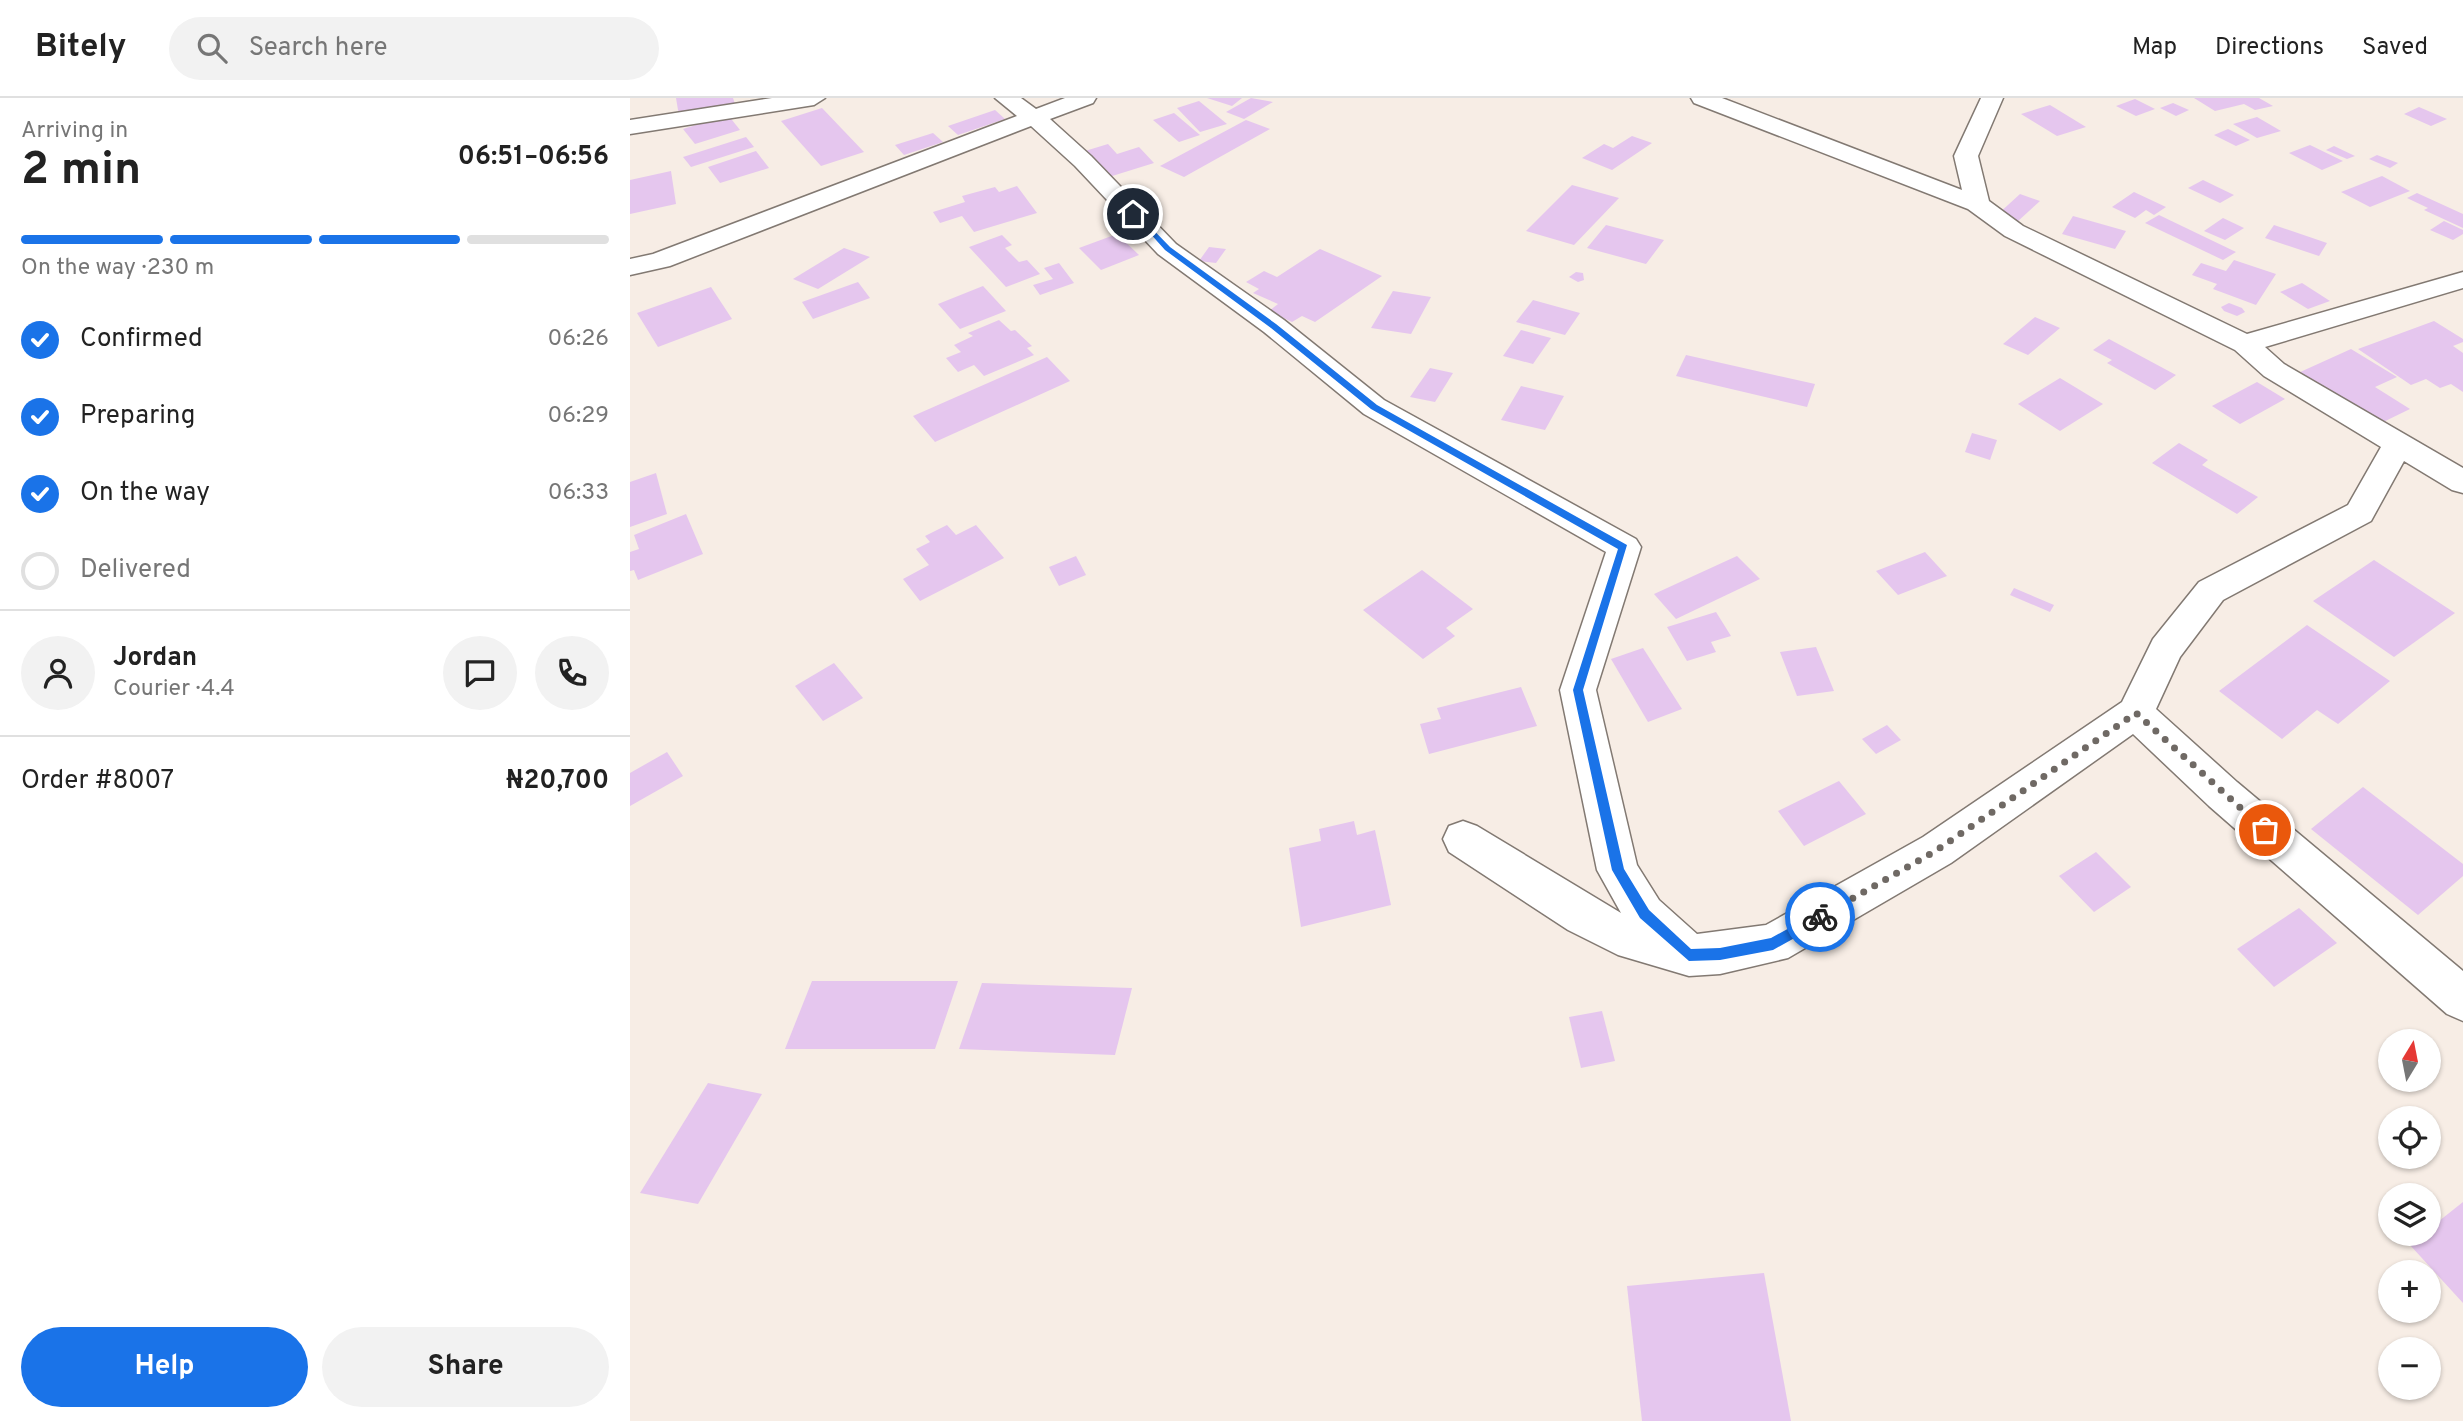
<!DOCTYPE html>
<html lang="en">
<head>
<meta charset="utf-8">
<style>
	:root { --surface:#fff; --page:#f2f2f2; --text:#222; --muted:#767676; --line:#e0e0e0; --accent:#1a73e8 }
	body { margin:0; font-family:Overpass,sans-serif; background:var(--page); color:var(--text); height:100vh; display:flex; flex-direction:column; font-size:26px; white-space:nowrap }
	* { box-sizing:border-box; margin:0 }
	p { font-size:23px; color:var(--muted) }
	.icon { flex:none; width:38px; height:38px; fill:none; stroke:currentColor; stroke-width:2; stroke-linecap:round; stroke-linejoin:round }
	.map { position:relative; flex:1; overflow:hidden }
	.details { display:flex; flex-direction:column; background:var(--surface); width:630px }
	.details>* { flex:none }
	.needle { width:46px; rotate:10deg }
	.controls { position:absolute; left:1748px; top:931px; display:grid; gap:14px }
	.controls a { display:grid; place-items:center; width:63px; height:63px; border-radius:50%; background:var(--surface); box-shadow:0 2px 5px #0004; font-size:35px }
	.pin { position:absolute; display:grid; place-items:center; width:60px; height:60px; color:#fff; margin:-30px; border:4px solid #fff; border-radius:50%; box-shadow:0 2px 7px #0007 }
	.courier { position:absolute; display:grid; place-items:center; width:70px; height:70px; margin:-35px; border:5px solid #1a73e8; border-radius:50%; background:#fff; color:#222; box-shadow:0 2px 9px #0007 }
	.overview em { font-style:normal; font-weight:700 }
	.overview div { display:flex; flex-direction:column-reverse }
	.overview { display:flex; align-items:center; justify-content:space-between; height:119px; padding:0 21px }
	h1 { font-size:46px; font-weight:700; line-height:52px }
	.bar { display:grid; grid-template-columns:repeat(4,1fr); gap:10px 7px; align-content:center; height:84px; padding:0 21px }
	.bar i { height:9px; border-radius:5px; background:var(--line) }
	.bar .on { background:var(--accent) }
	.bar p { grid-column:span 4 }
	.line { display:flex; align-items:center; gap:18px; padding:0 21px; border-top:2px solid var(--line) }
	.line div { flex:1 }
	.round { display:grid; place-items:center; flex:none; width:74px; height:74px; border-radius:37px; background:var(--page) }
	ol { padding:0 21px; list-style:none }
	li { display:flex; align-items:center; gap:21px; height:77px }
	li p { margin-inline-start:auto }
	li .icon { padding:7px; border-radius:50%; background:var(--accent); color:#fff; stroke-width:4 }
	li:last-child { color:var(--muted) }
	li i { width:38px; height:38px; border:4px solid var(--line); border-radius:50% }
	.button { display:flex; gap:14px; margin-top:auto; padding:14px 21px }
	.button a { flex:1; height:80px; border-radius:42px; background:var(--accent); color:#fff; font-size:28px; font-weight:700; line-height:80px; text-align:center }
	.button a+a { background:var(--page); color:var(--text) }
	header { display:flex; align-items:center; gap:42px; box-sizing:border-box; height:98px; padding:0 35px; background:var(--surface); border-bottom:2px solid var(--line) }
	header strong { font-size:33px }
	nav { display:flex; gap:38px; margin-inline-start:auto; font-size:24px }
	.search { width:490px; height:63px; background:var(--page); display:flex; align-items:center; gap:18px; box-sizing:border-box; padding:0 24px; border-radius:38px; color:var(--muted); font-size:26px }
	main { display:flex; flex:1; min-height:0 }
	.map>svg:first-child { display:block }
	.building { fill:#e5c6ee }
	.lines { fill:none; stroke-linecap:round; stroke-linejoin:round }
	.minor-casing { stroke:#827972; stroke-width:3 }
	.minor { fill:#fff; fill-rule:evenodd }
	.route { fill:#1a73e8 }
	.done { stroke:#6f6964; stroke-width:7; stroke-dasharray:0 12.6 }
</style>
</head>
<body>
<header>
<strong>Bitely</strong>
<div class="search"><svg class="icon" aria-label="search" viewBox="0 0 24 24"><circle cx="10" cy="10" r="6"/><path d="M15 15l6 6"/></svg>Search here</div>
<nav><a>Map</a><a>Directions</a><a>Saved</a></nav>
</header>
<main>
<section class="details">
<div class="overview"><div><h1>2 min</h1><p>Arriving in</p></div><em>06:51–06:56</em></div>
<div class="bar"><i class="on"></i><i class="on"></i><i class="on"></i><i></i><p>On the way · 230 m</p></div>
<ol>
<li><svg class="icon" aria-label="check" viewBox="0 0 24 24"><path d="M5 12l5 5 9-10"/></svg>Confirmed<p>06:26</p></li>
<li><svg class="icon" aria-label="check" viewBox="0 0 24 24"><path d="M5 12l5 5 9-10"/></svg>Preparing<p>06:29</p></li>
<li><svg class="icon" aria-label="check" viewBox="0 0 24 24"><path d="M5 12l5 5 9-10"/></svg>On the way<p>06:33</p></li>
<li><i></i>Delivered</li>
</ol>
<div class="line" style="height:126px"><a class="round"><svg class="icon" aria-label="person" viewBox="0 0 24 24"><circle cx="12" cy="8" r="4"/><path d="M4 21q1-7 8-7t8 7"/></svg></a><div><b>Jordan</b><p>Courier · 4.4</p></div><a class="round"><svg class="icon" aria-label="chat" viewBox="0 0 24 24"><path d="M4 5h16v11H9l-5 4z"/></svg></a><a class="round"><svg class="icon" aria-label="phone" viewBox="0 0 24 24"><path d="M5 4h4l2 5-3 2q2 4 5 5l2-3 5 2v4C11 20 4 13 5 4z"/></svg></a></div>
<div class="line" style="height:91px"><div>Order #8007</div><b>₦20,700</b></div>
<div class="button"><a>Help</a><a>Share</a></div>
</section>
<div class="map">
<svg width="1833" height="1323" viewBox="0 0 1833 1323">
	<rect width="100%" height="100%" fill="#f7ede5"/>
	<!-- building -->
	<g class="building">
		<path d="M46 0H103L105 6 49 18Z"/>
		<path d="M577 0H612L602 8Z"/>
		<path d="M621 0 643 4 614 21 596 14Z"/>
		<path d="M1564 0H1629L1643 8 1625 12 1614 6 1585 13Z"/>
		<path d="M1505 1 1525 11 1506 18 1486 8Z"/>
		<path d="M569 3 597 26 570 34 547 10Z"/>
		<path d="M1543 5 1559 12 1546 18 1530 10Z"/>
		<path d="M1420 7 1456 29 1427 38 1391 16Z"/>
		<path d="M1789 9 1817 21 1801 28 1774 16Z"/>
		<path d="M192 10 234 54 191 68 151 23Z"/>
		<path d="M365 12 375 21 328 37 318 28Z"/>
		<path d="M544 15 570 37 549 44 523 22Z"/>
		<path d="M98 17 110 32 65 46 53 31Z"/>
		<path d="M1627 19 1651 33 1627 40 1603 26Z"/>
		<path d="M616 22 640 31 554 79 530 68Z"/>
		<path d="M1598 31 1620 42 1606 48 1584 37Z"/>
		<path d="M303 35 313 44 274 57 265 47Z"/>
		<path d="M1002 38 1022 45 982 72 952 60 974 46 983 50Z"/>
		<path d="M116 39 124 49 61 69 53 59Z"/>
		<path d="M478 46 487 56 509 49 524 65 479 79 455 53Z"/>
		<path d="M1680 47 1713 63 1692 72 1659 55Z"/>
		<path d="M1704 48 1725 58 1717 61 1696 52Z"/>
		<path d="M126 53 139 70 90 85 78 69Z"/>
		<path d="M1747 57 1768 65 1760 70 1739 61Z"/>
		<path d="M41 73 46 106 0 116V82Z"/>
		<path d="M1752 78 1780 93 1740 109 1711 94Z"/>
		<path d="M1573 82 1604 97 1590 105 1558 90Z"/>
		<path d="M942 87 989 100 944 147 896 133Z"/>
		<path d="M387 88 407 115 344 134 332 118 310 125 303 114 335 104 332 98 365 89 369 94Z"/>
		<path d="M1504 94 1536 109 1524 117 1516 112 1505 120 1482 109Z"/>
		<path d="M1787 95 1833 116V130L1794 112 1798 110 1777 100Z"/>
		<path d="M1390 96 1410 103 1387 124 1367 117Z"/>
		<path d="M1529 117 1606 154 1593 162 1515 125Z"/>
		<path d="M1443 118 1496 133 1485 151 1432 136Z"/>
		<path d="M1593 120 1614 130 1595 142 1574 133Z"/>
		<path d="M1814 123 1833 132V136L1823 142 1800 132Z"/>
		<path d="M976 127 1034 142 1016 166 957 150Z"/>
		<path d="M1644 127 1697 145 1689 158 1635 140Z"/>
		<path d="M487 136 509 157 471 172 449 150Z"/>
		<path d="M372 137 382 147 375 150 389 164 397 162 410 176 376 189 339 149Z"/>
		<path d="M579 149 596 151 586 165 569 163Z"/>
		<path d="M214 150 240 159 188 191 163 181Z"/>
		<path d="M690 151 752 178 685 224 672 218 662 224 639 213 648 206 623 195 629 191 616 184 634 173 647 179Z"/>
		<path d="M1604 162 1646 176 1626 207 1583 191 1587 186 1562 177 1571 165 1596 173Z"/>
		<path d="M429 165 444 185 410 197 403 187 423 181 414 170Z"/>
		<path d="M946 174 953 175 954 182 948 184 939 179Z"/>
		<path d="M228 184 240 200 183 221 172 204Z"/>
		<path d="M1672 185 1700 203 1678 211 1650 194Z"/>
		<path d="M353 188 376 213 330 231 308 206Z"/>
		<path d="M81 189 102 221 28 249 7 215Z"/>
		<path d="M763 193 801 199 781 236 741 230Z"/>
		<path d="M903 202 950 215 935 237 886 224Z"/>
		<path d="M1599 205 1612 210 1615 214 1607 218 1594 213 1591 209Z"/>
		<path d="M1405 219 1430 230 1398 257 1373 246Z"/>
		<path d="M369 222 381 233 385 232 402 248 397 250 404 257 354 278 344 267 328 274 316 260 331 254 324 247 343 238 338 235Z"/>
		<path d="M1804 223 1833 241V244L1823 248 1833 255V294L1821 286 1810 290 1796 281 1781 287 1728 251Z"/>
		<path d="M891 232 921 240 903 266 873 258Z"/>
		<path d="M1479 241 1546 277 1525 292 1477 265 1482 262 1463 252Z"/>
		<path d="M1721 251 1767 279 1745 289 1780 311 1745 328 1668 275Z"/>
		<path d="M1056 257 1185 286 1177 309 1046 278Z"/>
		<path d="M417 259 440 283 305 344 283 318Z"/>
		<path d="M800 270 823 275 805 304 780 299Z"/>
		<path d="M1430 280 1473 306 1430 333 1388 306Z"/>
		<path d="M1627 284 1655 301 1610 326 1582 308Z"/>
		<path d="M891 288 934 298 915 332 871 322Z"/>
		<path d="M1342 335 1367 342 1360 362 1335 354Z"/>
		<path d="M1549 345 1578 362 1572 367 1628 399 1607 416 1522 365Z"/>
		<path d="M26 375 37 416 0 429V384Z"/>
		<path d="M56 416 73 456 8 482 4 472 0 473V454L9 451 4 437Z"/>
		<path d="M317 427 326 437 346 427 374 460 290 503 273 481 299 467 286 451 300 444 295 438Z"/>
		<path d="M1295 454 1317 478 1268 497 1246 473Z"/>
		<path d="M446 458 456 477 429 488 419 469Z"/>
		<path d="M1107 458 1130 481 1046 521 1024 496Z"/>
		<path d="M1744 462 1825 515 1764 559 1683 503Z"/>
		<path d="M792 472 843 511 816 530 825 538 793 561 733 512Z"/>
		<path d="M1384 490 1424 507 1420 514 1380 497Z"/>
		<path d="M1086 514 1101 538 1081 544 1086 554 1057 563 1037 529Z"/>
		<path d="M1677 527 1760 583 1708 626 1687 612 1652 641 1589 593Z"/>
		<path d="M1186 549 1204 593 1167 598 1150 554Z"/>
		<path d="M1013 550 1052 611 1018 624 981 561Z"/>
		<path d="M204 565 233 600 193 623 165 588Z"/>
		<path d="M891 589 907 628 799 656 790 626 811 621 807 610Z"/>
		<path d="M1257 627 1271 642 1246 656 1232 641Z"/>
		<path d="M37 654 53 678 0 708V675Z"/>
		<path d="M1209 683 1236 716 1174 748 1148 713Z"/>
		<path d="M1733 689 1833 766V778L1788 817 1681 731Z"/>
		<path d="M724 723 727 737 745 732 761 807 671 829 659 750 691 743 689 731Z"/>
		<path d="M1466 754 1501 789 1464 814 1429 778Z"/>
		<path d="M1669 810 1707 845 1644 889 1607 851Z"/>
		<path d="M182 883H328L305 951H155Z"/>
		<path d="M352 885 502 890 485 957 329 951Z"/>
		<path d="M972 913 985 963 951 970 939 919Z"/>
		<path d="M78 985 132 996 68 1106 10 1095Z"/>
		<path d="M1833 1104V1205L1780 1147 1793 1136H1799V1131Z"/>
		<path d="M1134 1175 1161 1323H1012L997 1188Z"/>
	</g>
	<g class="lines">
		<defs>
			<g id="minor">
				<path d="M142 0H195L184 7 0 36V22Z"/>
				<path d="M365 0H391L406 11 435 0H466L463 5 420 21 461 58 546 146 654 222 754 302 1006 441 1011 449 966 592 1007 767 1029 802 1067 836 1136 827 1293 739 1492 604 1523 541 1569 484 1718 407 1751 349 1634 278 1605 252 1375 138 1338 111 1064 5 1061 0H1092L1332 92 1324 58 1351 0H1373L1348 58 1359 103 1393 128 1617 236 1833 174V190L1635 249 1654 266 1833 370V395L1822 392 1774 363 1741 423 1593 502 1550 559 1526 611 1607 684 1833 873V923L1817 916 1579 708 1503 636 1321 765 1158 860 1090 876 1059 878 988 857 938 832 819 754 813 741 819 728 833 723 847 728 991 815 967 772 930 592 976 454 734 316 634 234 528 156 445 68 401 28 40 168 0 177V161L23 156 387 18Z"/>
			</g>
		</defs>
		<!-- minor casing -->
		<use href="#minor" class="minor-casing"/>
		<!-- minor -->
		<use href="#minor" class="minor"/>
	</g>
	<!-- route -->
	<path class="route" d="M501 114H506L540 149 646 226 747 307 997 447 953 592 994 771 1019 812 1061 851 1090 850 1141 840 1190 813 1195 815V823L1143 852 1090 862 1059 863 1010 820 982 772 943 592 988 451 741 311 641 230 535 152Z"/>
	<g class="lines">
		<!-- done -->
		<path class="done" d="M1190 819 1307 752 1506 615 1635 732"/>
	</g>
</svg>
<div class="controls">
<a><svg class="needle" viewBox="-14 -14 28 28"><path d="M0-13l5 13h-10z" fill="#e53935"/><path d="M0 13l5-13h-10z" fill="#767676"/></svg></a>
<a><svg class="icon" aria-label="locate" viewBox="0 0 24 24"><circle cx="12" cy="12" r="6"/><path d="M12 2v4M12 18v4M2 12h4M18 12h4"/></svg></a>
<a><svg class="icon" aria-label="layers" viewBox="0 0 24 24"><path d="M12 4l9 5-9 5-9-5zM3 14l9 5 9-5"/></svg></a>
<a>+</a>
<a>−</a>
</div>
<div class="pin" style="left:1635px;top:732px;background:#ea580c"><svg class="icon" aria-label="bag" viewBox="0 0 24 24"><path d="M5 8h14l-1 12H6zM9 8a3 3 0 0 1 6 0"/></svg></div>
<div class="pin" style="left:503px;top:116px;background:#1f2937"><svg class="icon" aria-label="home" viewBox="0 0 24 24"><path d="M3 11l9-7 9 7M6 9v11h12V9"/></svg></div>
<div class="courier" style="left:1190px;top:819px"><svg class="icon" aria-label="bike" viewBox="0 0 24 24"><circle cx="6" cy="16" r="4"/><circle cx="18" cy="16" r="4"/><path d="M6 16l4-8h5l3 8M10 8l3 8H6M13 5h3"/></svg></div>
</div>
</main>
</body>
</html>
